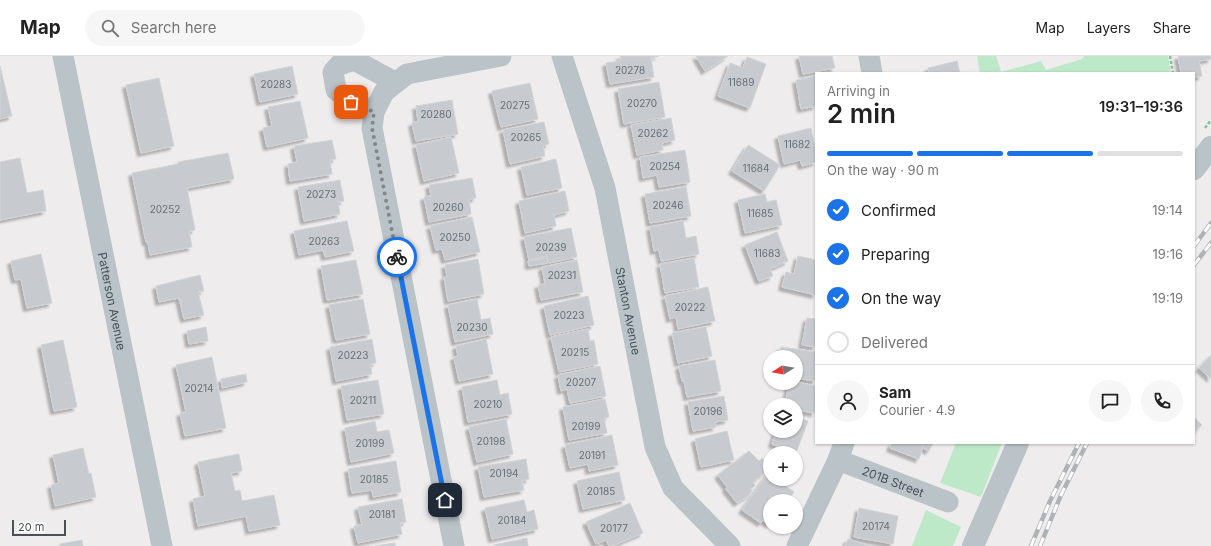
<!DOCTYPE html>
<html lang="en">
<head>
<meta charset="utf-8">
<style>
	:root { --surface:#fff; --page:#f6f6f6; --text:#222; --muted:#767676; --line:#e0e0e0; --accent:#1a73e8 }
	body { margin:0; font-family:Inter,sans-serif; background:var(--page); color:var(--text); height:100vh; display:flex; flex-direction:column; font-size:15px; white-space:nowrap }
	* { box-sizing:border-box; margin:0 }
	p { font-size:13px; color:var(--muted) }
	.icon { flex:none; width:22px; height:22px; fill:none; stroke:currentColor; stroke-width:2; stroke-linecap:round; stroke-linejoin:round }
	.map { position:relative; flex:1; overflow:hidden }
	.side { position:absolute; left:815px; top:16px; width:380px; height:372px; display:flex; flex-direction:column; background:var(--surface); border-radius:0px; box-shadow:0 1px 3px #0004 }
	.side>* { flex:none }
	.needle { width:26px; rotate:259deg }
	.fabs { position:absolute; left:763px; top:294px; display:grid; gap:8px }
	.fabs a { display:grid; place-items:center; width:40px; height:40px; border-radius:50%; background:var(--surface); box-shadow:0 1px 3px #0004; font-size:20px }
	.scale { position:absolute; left:12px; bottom:10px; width:54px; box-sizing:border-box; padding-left:4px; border:2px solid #465258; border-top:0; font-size:11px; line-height:14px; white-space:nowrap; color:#465258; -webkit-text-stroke:3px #fff; paint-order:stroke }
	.pin { position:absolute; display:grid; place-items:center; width:34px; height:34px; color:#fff; margin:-17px; border-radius:8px; box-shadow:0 2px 6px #0006 }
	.courier { position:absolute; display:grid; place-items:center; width:40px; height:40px; margin:-20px; border:3px solid #1a73e8; border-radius:50%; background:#fff; color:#222; box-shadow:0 1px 5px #0007 }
	.overview em { font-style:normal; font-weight:600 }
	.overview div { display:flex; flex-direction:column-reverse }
	.overview { display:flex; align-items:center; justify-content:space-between; height:68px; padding:0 12px }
	h1 { font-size:26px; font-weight:600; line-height:30px }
	.bar { display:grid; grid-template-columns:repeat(4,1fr); gap:6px 4px; align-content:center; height:48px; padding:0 12px }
	.bar i { height:5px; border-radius:3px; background:var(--line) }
	.bar .on { background:var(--accent) }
	.bar p { grid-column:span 4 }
	.line { display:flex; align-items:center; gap:10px; padding:0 12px; border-top:1px solid var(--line) }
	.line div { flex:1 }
	.round { display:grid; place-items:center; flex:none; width:42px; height:42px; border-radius:21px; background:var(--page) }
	ol { padding:0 12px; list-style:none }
	li { display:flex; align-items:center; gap:12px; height:44px }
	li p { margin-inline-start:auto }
	li .icon { padding:4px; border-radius:50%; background:var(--accent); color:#fff; stroke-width:4 }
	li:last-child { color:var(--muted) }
	li i { width:22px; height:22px; border:2px solid var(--line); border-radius:50% }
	header { display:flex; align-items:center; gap:24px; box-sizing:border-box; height:56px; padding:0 20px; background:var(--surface); border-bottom:1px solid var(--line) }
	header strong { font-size:19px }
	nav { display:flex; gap:22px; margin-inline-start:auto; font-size:14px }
	.search { width:280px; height:36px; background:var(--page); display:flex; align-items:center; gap:10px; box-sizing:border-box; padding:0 14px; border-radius:22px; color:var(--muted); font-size:15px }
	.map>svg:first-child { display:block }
	.green { fill:#bee9c8 }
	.building { fill:#c7cacf; stroke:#d1d4d7; filter:url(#shadow) }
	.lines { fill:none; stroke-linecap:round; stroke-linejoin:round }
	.path { stroke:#79c494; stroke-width:2.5; stroke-dasharray:3 2; stroke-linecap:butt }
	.minor { stroke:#b9c3c8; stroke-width:21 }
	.tertiary { stroke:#b9c3c8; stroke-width:22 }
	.rail-casing { stroke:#afb3b6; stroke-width:4.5 }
	.rail { stroke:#fff; stroke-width:3; stroke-dasharray:9; stroke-linecap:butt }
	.done { stroke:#81888c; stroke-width:4; stroke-dasharray:0 7.2 }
	.route { stroke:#1a73e8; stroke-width:5 }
	.labels { text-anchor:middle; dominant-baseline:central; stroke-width:3.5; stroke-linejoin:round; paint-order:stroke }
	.number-label { font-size:10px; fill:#667076 }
	.street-label { font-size:12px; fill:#465258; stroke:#fff }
</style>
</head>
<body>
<header>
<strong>Map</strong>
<div class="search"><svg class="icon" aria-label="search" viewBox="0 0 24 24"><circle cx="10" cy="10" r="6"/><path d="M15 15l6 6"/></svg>Search here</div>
<nav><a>Map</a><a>Layers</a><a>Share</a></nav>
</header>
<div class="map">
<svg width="1211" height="490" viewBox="0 0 1211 490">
	<defs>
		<filter id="shadow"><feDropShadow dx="-3.5" dy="3.5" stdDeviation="1" flood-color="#0004"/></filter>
	</defs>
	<rect width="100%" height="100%" fill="#efeced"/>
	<!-- green -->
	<g class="green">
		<path d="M977 0H996L1001 16 1041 5 1046 14 1082 3 1084 0H1168L1171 17H980Z"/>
		<path d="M956 387H1002L981 441 940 427Z"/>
		<path d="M926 454 961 471 953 490H912Z"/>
	</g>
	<!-- building -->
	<g class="building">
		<path d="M620 0H659L651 2 654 21 610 28 606 7 621 5Z"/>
		<path d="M696 0H728L705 15Z"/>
		<path d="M799 0H832L835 12 803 18Z"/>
		<path d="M1178 0H1211V3L1199 5 1202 20 1194 21V17H1181Z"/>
		<path d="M747 1 766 8 750 52 718 40 730 7 743 12Z"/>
		<path d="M957 5 960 17 966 16V17H929L928 12Z"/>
		<path d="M0 10 12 60 0 63Z"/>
		<path d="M292 10 298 38 260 46 254 18Z"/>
		<path d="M816 20V50L801 53 796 24Z"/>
		<path d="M159 22 174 90 141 97 126 29Z"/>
		<path d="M659 26 665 61 624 68 618 33Z"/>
		<path d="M530 27 538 63 501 71 492 35Z"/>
		<path d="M452 44 458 78 416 85 412 67 418 65 416 50Z"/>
		<path d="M300 45 308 82 267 91 263 72 272 70 268 51Z"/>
		<path d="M671 62 675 84 662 87 663 94 637 99 631 69Z"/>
		<path d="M544 66 549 88 543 90 545 100 510 108 503 74Z"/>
		<path d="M811 72 816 96V106L802 110 800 104 784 108 778 80Z"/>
		<path d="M451 81 459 117 424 125 416 89Z"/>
		<path d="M332 84 336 103 330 104 332 118 290 125 288 108 297 106 294 90Z"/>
		<path d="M748 89 780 109 764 135 732 115Z"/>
		<path d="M685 94 690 126 659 131 657 119 643 122 640 101Z"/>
		<path d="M228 97 234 123 187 132 195 174 189 175 192 191 150 199 148 186H146L132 117 178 108V106Z"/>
		<path d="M20 102 27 137 43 134 46 155 0 164V106Z"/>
		<path d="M556 103 562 132 527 139 521 111Z"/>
		<path d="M472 122 476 142 469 143 471 158 429 166 424 141 431 140 429 129Z"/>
		<path d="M340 124 344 145 338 146 340 158 304 165 298 131Z"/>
		<path d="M686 131 691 160 650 167 645 138Z"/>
		<path d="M565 135 569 155 554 159 556 170 525 177 519 145Z"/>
		<path d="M765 138 767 146 776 144 782 169 745 177 738 144Z"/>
		<path d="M472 161 480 196 445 204 442 193 436 194 430 170Z"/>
		<path d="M347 165 354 195 325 201 323 194 299 199 294 175Z"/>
		<path d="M683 165 686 182 696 180 699 198 661 205 659 194 654 195 650 171Z"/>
		<path d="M571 172 577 201 549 207 547 200 529 204 524 181Z"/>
		<path d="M777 176 788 205 770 213 773 220 759 225 745 189Z"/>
		<path d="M41 198 52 247 27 252 21 223 15 224 11 205Z"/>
		<path d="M798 200 816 204V239L782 231 786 216 794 218Z"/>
		<path d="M547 202 548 207 529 210 528 205Z"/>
		<path d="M694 202 699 231 665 237 660 208Z"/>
		<path d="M478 203 484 238 448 245 444 221 447 220 445 209Z"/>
		<path d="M356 204 363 238 327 244 321 210Z"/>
		<path d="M577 204 583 236 541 244 538 229 545 228 542 211Z"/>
		<path d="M200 219 204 235 198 236 204 259 184 263 179 242 159 246 156 230Z"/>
		<path d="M708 231 715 265 678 273 676 261 670 263 665 240Z"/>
		<path d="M588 240 594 269 550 279 544 250Z"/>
		<path d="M363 243 370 278 336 284 329 249Z"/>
		<path d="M477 243 481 264 490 262 493 278 455 286 448 249Z"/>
		<path d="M807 262 816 263V291L802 289Z"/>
		<path d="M206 271 208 285 189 288 187 275Z"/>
		<path d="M706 271 712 300 678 307 672 277Z"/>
		<path d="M588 273 590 285 594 284 598 308 559 316 551 281Z"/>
		<path d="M372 283 376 307 370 308 372 318 336 325 330 291Z"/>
		<path d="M486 283 493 318 459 325 454 301 458 300 456 290Z"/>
		<path d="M63 284 77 351 54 355 41 289Z"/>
		<path d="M781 291 816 296V325L796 322V301H779Z"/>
		<path d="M1211 299V323L1199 312Z"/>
		<path d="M212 301 226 372 185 380 180 357 186 356 176 309Z"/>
		<path d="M715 304 721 335 687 341 684 325H682L679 310Z"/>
		<path d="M600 310 606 340 570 347 567 333 561 335 558 319Z"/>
		<path d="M246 318 247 326 222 332 221 323Z"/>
		<path d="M378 324 384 358 347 364 341 330Z"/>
		<path d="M497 324 500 339 508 337 512 358 468 366 462 331Z"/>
		<path d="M796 326 816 330 815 357 796 354V349H785L789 327Z"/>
		<path d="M724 340 728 364 715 366 716 371 693 375 688 346Z"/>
		<path d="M605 343 609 361 604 362 607 377 569 384 563 351Z"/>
		<path d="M796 361 808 365 796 397 772 388 776 375H796Z"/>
		<path d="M1194 361 1202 369 1194 376Z"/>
		<path d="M506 363 513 398 477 406 469 371Z"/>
		<path d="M375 365 377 376 389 374 394 397 351 406 345 372Z"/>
		<path d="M727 375 734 404 701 411 695 383Z"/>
		<path d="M612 379 618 409 589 415 588 408 570 412 565 389Z"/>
		<path d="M892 387H924L919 403 890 392Z"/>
		<path d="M925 387H933L929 395 923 392Z"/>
		<path d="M83 392 89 418 91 417 96 441 55 450 51 429 59 427 53 399Z"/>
		<path d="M749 395 759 405 762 402 768 412 765 414 766 415 753 426 755 430 750 433 752 435 749 439 737 447 726 433 727 431 718 419Z"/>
		<path d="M239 398 242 415 231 417 235 435 240 434 242 445 274 439 280 469 249 475 246 460 198 470 193 443 205 440 198 406Z"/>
		<path d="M526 403 529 423 522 425 524 434 484 441 478 411Z"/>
		<path d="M396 405 401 436 373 441 372 434 352 437 348 413Z"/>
		<path d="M770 415V423H785L783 428 794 436 788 445H770V469L763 464 761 467 742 454Z"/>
		<path d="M619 416 625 444 583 453 577 425Z"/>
		<path d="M402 443 406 466 400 467 402 478 358 487 354 470 362 469 358 451Z"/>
		<path d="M524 444 527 456 534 454 538 473 492 483 485 452Z"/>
		<path d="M630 447 643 477 612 490H609L606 484 596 488 586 466Z"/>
		<path d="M859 452 898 460 893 488 854 481Z"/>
		<path d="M527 482 528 490H494V489Z"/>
		<path d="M848 483 870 490H845Z"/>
		<path d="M82 484 83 490H60V488Z"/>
		<path d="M395 487V490H375Z"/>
	</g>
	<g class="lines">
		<!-- path -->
		<g class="path">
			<path d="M1170 0 1173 17"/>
			<path d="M1205 72 1211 64"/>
		</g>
		<!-- minor -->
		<g class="minor">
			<path id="s1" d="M63 0 162 490"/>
			<path id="s2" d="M562 0 605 132 655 391 673 432 730 490"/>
			<path d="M869 0 872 17"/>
			<path d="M374 56 351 45 336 34 333 16 339 9 354 4 395 26"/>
			<path id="s3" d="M838 404 948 446"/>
			<path d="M454 490 372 72 374 56 384 36 407 18 501 0"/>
			<path d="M797 490 838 404 844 387"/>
		</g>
		<!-- tertiary -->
		<g class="tertiary">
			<path d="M1194 113 1211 91"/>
			<path d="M973 490 1018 387"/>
		</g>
		<defs>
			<g id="rail">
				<path d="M1194 190 1211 167"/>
				<path d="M1194 209 1211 187"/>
				<path d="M1031 490 1050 445 1079 387"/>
				<path d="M1040 490 1061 439 1087 387"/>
			</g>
		</defs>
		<!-- rail casing -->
		<use href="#rail" class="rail-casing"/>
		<!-- rail -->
		<use href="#rail" class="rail"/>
	</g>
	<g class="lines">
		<!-- done -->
		<path class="done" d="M351 46 374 56 372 72 397 201"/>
		<!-- route -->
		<path class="route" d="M397 201 445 444"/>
	</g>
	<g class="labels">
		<!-- number labels -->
		<g class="number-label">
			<text x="630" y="14">20278</text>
			<text x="741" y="26">11689</text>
			<text x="276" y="28">20283</text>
			<text x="642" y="47">20270</text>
			<text x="515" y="49">20275</text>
			<text x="436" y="58">20280</text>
			<text x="653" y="77">20262</text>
			<text x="526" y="81">20265</text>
			<text x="797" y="88">11682</text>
			<text x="665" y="110">20254</text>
			<text x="756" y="112">11684</text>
			<text x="321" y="138">20273</text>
			<text x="668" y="149">20246</text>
			<text x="448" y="151">20260</text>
			<text x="165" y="153">20252</text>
			<text x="760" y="157">11685</text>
			<text x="455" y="181">20250</text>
			<text x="324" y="185">20263</text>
			<text x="551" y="191">20239</text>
			<text x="767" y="197">11683</text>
			<text x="562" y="219">20231</text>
			<text x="690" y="251">20222</text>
			<text x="569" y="259">20223</text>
			<text x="472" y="271">20230</text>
			<text x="575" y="296">20215</text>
			<text x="353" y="299">20223</text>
			<text x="581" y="326">20207</text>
			<text x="199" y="332">20214</text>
			<text x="363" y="344">20211</text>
			<text x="488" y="348">20210</text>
			<text x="708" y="355">20196</text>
			<text x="586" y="370">20199</text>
			<text x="491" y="385">20198</text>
			<text x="370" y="387">20199</text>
			<text x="592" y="399">20191</text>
			<text x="504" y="417">20194</text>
			<text x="374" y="423">20185</text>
			<text x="601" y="435">20185</text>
			<text x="382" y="458">20181</text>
			<text x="512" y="464">20184</text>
			<text x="876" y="470">20174</text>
			<text x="614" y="472">20177</text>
		</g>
		<!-- street labels -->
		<g class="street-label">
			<text stroke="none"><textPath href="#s1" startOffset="250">Patterson Avenue</textPath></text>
			<text stroke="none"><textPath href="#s2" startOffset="264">Stanton Avenue</textPath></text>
			<text stroke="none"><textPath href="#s3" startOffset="59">201B Street</textPath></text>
		</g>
	</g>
</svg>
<div class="fabs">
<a><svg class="needle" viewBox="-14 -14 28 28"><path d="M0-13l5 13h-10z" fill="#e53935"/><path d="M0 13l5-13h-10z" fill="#767676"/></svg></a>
<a><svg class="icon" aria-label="layers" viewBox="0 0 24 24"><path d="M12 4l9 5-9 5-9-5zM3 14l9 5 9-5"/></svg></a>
<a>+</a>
<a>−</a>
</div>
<div class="scale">20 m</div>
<div class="pin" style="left:351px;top:46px;background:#ea580c"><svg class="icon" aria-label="bag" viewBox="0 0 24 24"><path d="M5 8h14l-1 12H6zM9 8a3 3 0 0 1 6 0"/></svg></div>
<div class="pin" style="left:445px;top:444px;background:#1f2937"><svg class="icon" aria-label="home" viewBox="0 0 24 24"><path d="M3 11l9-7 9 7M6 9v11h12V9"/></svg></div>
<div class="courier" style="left:397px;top:201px"><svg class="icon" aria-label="bike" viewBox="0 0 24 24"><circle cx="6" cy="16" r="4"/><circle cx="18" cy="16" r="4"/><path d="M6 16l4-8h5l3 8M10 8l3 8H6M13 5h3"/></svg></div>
<section class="side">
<div class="overview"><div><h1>2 min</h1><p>Arriving in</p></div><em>19:31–19:36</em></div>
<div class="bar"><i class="on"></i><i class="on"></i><i class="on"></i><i></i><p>On the way · 90 m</p></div>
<ol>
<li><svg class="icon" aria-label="check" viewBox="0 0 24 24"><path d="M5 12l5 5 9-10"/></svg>Confirmed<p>19:14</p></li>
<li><svg class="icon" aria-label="check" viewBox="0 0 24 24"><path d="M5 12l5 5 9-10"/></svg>Preparing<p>19:16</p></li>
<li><svg class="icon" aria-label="check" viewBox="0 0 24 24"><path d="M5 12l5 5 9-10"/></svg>On the way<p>19:19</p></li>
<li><i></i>Delivered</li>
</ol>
<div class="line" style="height:72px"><a class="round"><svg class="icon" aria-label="person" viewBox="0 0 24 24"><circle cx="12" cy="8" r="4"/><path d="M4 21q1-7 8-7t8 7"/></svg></a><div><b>Sam</b><p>Courier · 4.9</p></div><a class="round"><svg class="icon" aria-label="chat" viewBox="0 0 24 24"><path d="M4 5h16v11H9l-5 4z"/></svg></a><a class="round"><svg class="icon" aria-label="phone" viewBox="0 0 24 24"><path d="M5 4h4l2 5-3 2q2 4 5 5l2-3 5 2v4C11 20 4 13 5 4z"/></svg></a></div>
</section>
</div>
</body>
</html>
